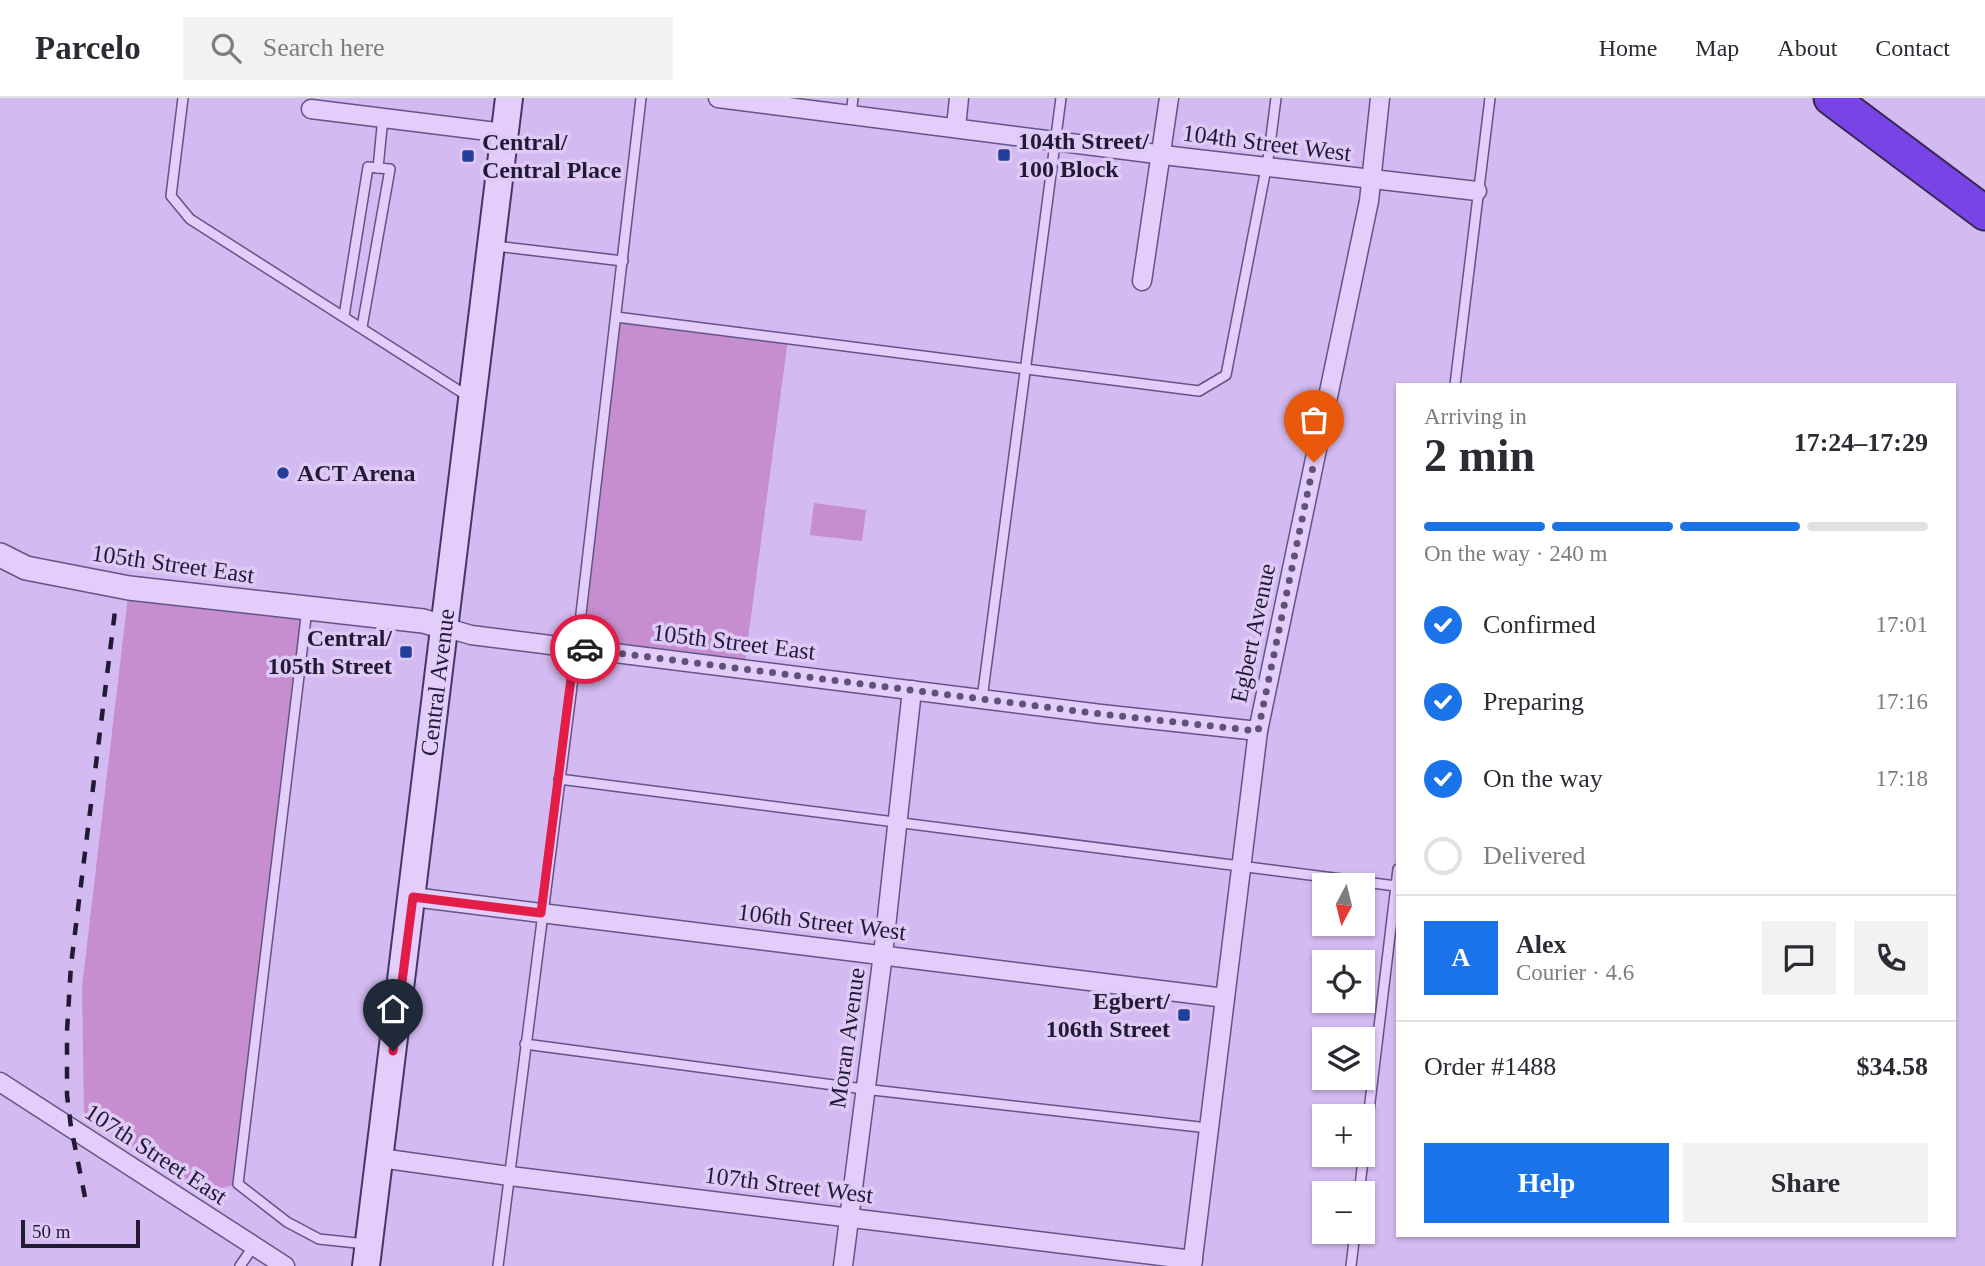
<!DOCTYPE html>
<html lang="en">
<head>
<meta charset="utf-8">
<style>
	:root { --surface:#fff; --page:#f2f2f3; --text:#2b2b33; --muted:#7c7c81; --line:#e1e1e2; --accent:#1a73e8 }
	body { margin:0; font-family:Georgia,serif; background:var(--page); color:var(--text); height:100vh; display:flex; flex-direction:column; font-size:26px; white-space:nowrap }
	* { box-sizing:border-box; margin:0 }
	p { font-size:23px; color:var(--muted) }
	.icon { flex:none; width:38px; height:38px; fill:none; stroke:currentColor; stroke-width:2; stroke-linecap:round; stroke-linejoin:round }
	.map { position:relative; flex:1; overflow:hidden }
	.details { position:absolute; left:1396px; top:285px; width:560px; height:854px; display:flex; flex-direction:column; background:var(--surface); border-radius:0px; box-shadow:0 2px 5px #0004 }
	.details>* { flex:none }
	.needle { width:46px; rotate:187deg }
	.buttons { position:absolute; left:1312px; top:775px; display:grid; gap:14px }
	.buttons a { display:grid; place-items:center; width:63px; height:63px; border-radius:0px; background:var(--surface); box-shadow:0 2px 5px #0004; font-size:35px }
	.scale { position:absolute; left:21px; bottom:18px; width:119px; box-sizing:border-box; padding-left:7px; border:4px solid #201a35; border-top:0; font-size:19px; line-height:24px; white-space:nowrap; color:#201a35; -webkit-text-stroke:5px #dfcaf7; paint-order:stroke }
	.pin { position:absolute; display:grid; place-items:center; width:60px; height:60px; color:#fff; margin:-72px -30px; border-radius:50% 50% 50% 0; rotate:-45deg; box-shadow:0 0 7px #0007 }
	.pin .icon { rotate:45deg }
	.courier { position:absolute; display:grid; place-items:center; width:70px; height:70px; margin:-35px; border:5px solid #e11d48; border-radius:50%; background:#fff; color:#222; box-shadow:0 2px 9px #0007 }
	.head em { font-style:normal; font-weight:600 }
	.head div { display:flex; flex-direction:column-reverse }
	.head { display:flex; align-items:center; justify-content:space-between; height:119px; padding:0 28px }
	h1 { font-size:46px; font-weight:600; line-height:52px }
	.bar { display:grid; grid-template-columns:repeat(4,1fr); gap:10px 7px; align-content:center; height:84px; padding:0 28px }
	.bar i { height:9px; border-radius:5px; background:var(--line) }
	.bar .active { background:var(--accent) }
	.bar p { grid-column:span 4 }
	.line { display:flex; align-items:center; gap:18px; padding:0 28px; border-top:2px solid var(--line) }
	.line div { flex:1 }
	.round { display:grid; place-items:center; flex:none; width:74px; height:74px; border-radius:0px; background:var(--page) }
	ol { padding:0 28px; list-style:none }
	li { display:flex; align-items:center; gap:21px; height:77px }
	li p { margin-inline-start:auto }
	li .icon { padding:7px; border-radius:50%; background:var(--accent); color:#fff; stroke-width:4 }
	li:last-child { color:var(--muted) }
	li i { width:38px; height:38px; border:4px solid var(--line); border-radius:50% }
	.primary-button { display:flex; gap:14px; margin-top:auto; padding:14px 28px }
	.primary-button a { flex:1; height:80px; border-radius:0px; background:var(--accent); color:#fff; font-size:28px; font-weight:600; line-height:80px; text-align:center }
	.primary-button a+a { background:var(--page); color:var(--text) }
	header { display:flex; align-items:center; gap:42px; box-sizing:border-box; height:98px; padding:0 35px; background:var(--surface); border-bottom:2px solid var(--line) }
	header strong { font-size:33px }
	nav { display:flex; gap:38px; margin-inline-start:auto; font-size:24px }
	.search { width:490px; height:63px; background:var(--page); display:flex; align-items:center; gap:18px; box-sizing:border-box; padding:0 24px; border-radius:0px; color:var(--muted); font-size:26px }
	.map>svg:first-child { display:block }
	.green { fill:#c68ece }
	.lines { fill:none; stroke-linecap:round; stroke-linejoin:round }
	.service-casing { stroke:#635487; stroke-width:12 }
	.minor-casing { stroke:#635487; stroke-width:21 }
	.tertiary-casing { stroke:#635487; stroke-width:26 }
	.secondary-casing { stroke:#443768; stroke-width:30 }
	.motorway-casing { stroke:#332954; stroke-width:37 }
	.service { stroke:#e2cdfb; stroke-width:9 }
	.minor { stroke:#e2cdfb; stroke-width:18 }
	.tertiary { stroke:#e2cdfb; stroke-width:23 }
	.secondary { stroke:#e2cdfb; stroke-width:26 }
	.motorway { stroke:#7844e6; stroke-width:33 }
	.rail { stroke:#201a35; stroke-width:4.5; stroke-dasharray:12 12; stroke-linecap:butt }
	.done { stroke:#5f5276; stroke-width:7; stroke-dasharray:0 12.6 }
	.route { stroke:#e11d48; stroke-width:9 }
	.poi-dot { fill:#213e99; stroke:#dfcaf7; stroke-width:2.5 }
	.labels { text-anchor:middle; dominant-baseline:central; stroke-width:7; stroke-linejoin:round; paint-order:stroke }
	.poi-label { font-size:24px; font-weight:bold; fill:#201a35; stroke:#dfcaf7; text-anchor:start }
	.street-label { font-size:24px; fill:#201a35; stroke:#dfcaf7 }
</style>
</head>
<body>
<header>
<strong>Parcelo</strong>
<div class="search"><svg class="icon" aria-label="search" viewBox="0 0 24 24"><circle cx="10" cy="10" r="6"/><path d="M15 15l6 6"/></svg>Search here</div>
<nav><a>Home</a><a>Map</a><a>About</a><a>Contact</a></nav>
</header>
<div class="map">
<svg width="1985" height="1168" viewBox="0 0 1985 1168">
	<rect width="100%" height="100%" fill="#d3baf0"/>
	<!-- green -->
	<g class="green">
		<path d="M616 219 788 241 744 571 582 551Z"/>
		<path d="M814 405 866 412 862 443 810 437Z"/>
		<path d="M129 490 307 510 238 1086 200 1095 84 1017 82 889Z"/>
	</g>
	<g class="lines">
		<defs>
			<g id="service">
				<path d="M183 0 171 98 190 121 469 299"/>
				<path d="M851 16 853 0"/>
				<path d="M495 148 623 163"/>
				<path d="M344 218 368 69 378 70"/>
				<path d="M616 219 1199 293 1226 277 1269 55 1276 0"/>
				<path d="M362 229 390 71 378 70 383 19"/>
				<path d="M1455 287 1490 0"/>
				<path d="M307 511 238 1086 287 1124 319 1141 366 1146"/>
				<path d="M982 601 1061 0"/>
				<path d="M559 681 1396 788"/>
				<path d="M525 946 864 991 1208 1030"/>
				<path d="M1359 1096 1398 771"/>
				<path d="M240 1168 253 1149"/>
				<path d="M498 1168 579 533 641 0"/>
				<path d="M1351 1168 1355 1134"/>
			</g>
			<g id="minor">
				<path d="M718 0 1180 59 1477 93"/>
				<path d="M311 11 504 35"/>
				<path d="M956 29 959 0"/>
				<path d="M1142 183 1169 0"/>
				<path d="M444 529 471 537 1101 616 1258 633"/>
				<path d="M413 799 1225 900"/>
				<path d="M0 984 285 1168"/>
				<path d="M380 1060 510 1078 1193 1162"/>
				<path d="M843 1168 883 856 912 592"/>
				<path d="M1192 1168 1258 633 1369 103 1380 0"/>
			</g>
			<path id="tertiary" d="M0 457 26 470 129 490 423 523 444 529"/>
			<g id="secondary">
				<path id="s1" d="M366 1168 509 0"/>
			</g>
			<path id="motorway" d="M1831 0 1985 115"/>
		</defs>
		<!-- service casing -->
		<use href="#service" class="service-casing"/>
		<!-- minor casing -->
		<use href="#minor" class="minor-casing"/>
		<!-- tertiary casing -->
		<use href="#tertiary" class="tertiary-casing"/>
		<!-- secondary casing -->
		<use href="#secondary" class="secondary-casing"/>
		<!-- motorway casing -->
		<use href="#motorway" class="motorway-casing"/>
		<!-- service -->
		<use href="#service" class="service"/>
		<!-- minor -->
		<use href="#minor" class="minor"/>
		<!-- tertiary -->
		<use href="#tertiary" class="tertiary"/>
		<!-- secondary -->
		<use href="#secondary" class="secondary"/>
		<!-- motorway -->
		<use href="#motorway" class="motorway"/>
		<!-- rail -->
		<path class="rail" d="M85 1099 71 1029 67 997V933L71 867 115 513"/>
	</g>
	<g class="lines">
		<!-- done -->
		<path class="done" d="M585 551 1101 616 1258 633 1314 364"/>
		<!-- route -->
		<path class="route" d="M393 953 413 799 541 815 573 565 576 550 585 551"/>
	</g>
	<!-- markers -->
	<g class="poi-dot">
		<rect x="997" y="50" width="14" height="14" rx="3.5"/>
		<rect x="461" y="51" width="14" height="14" rx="3.5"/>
		<circle cx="283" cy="375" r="7"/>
		<rect x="399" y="547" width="14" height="14" rx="3.5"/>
		<rect x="1177" y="910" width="14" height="14" rx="3.5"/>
	</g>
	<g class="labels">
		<!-- poi labels -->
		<g class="poi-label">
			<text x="1018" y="43">104th Street/<tspan x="1018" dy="28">100 Block</tspan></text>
			<text x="482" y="44">Central/<tspan x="482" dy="28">Central Place</tspan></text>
			<text x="297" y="375">ACT Arena</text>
			<text x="392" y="540" text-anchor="end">Central/<tspan x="392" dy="28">105th Street</tspan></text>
			<text x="1170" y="903" text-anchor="end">Egbert/<tspan x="1170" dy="28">106th Street</tspan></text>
		</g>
		<!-- street labels -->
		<g class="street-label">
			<text transform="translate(1267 45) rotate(7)">104th Street West</text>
			<text transform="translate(173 466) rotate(8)">105th Street East</text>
			<text transform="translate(1253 535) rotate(-78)">Egbert Avenue</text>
			<text transform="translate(734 544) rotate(7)">105th Street East</text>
			<text stroke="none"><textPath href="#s1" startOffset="588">Central Avenue</textPath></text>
			<text transform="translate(822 824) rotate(7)">106th Street West</text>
			<text transform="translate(847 940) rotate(-82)">Moran Avenue</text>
			<text transform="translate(156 1056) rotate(33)">107th Street East</text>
			<text transform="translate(789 1087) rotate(7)">107th Street West</text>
		</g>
	</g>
</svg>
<div class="buttons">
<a><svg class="needle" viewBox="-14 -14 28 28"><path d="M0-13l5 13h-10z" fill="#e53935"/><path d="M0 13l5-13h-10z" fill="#7c7c81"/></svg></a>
<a><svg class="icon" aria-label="locate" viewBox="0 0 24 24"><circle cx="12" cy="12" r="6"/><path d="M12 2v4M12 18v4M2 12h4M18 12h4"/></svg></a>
<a><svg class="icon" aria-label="layers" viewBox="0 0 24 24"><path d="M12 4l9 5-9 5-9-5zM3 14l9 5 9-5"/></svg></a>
<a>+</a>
<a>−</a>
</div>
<div class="scale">50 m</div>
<div class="pin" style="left:1314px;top:364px;background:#ea580c"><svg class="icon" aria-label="bag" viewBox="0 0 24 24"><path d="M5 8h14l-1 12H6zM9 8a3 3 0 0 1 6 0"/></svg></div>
<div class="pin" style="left:393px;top:953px;background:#1f2937"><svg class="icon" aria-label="home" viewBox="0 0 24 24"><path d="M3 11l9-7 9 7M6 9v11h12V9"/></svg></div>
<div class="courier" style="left:585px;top:551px"><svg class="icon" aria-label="car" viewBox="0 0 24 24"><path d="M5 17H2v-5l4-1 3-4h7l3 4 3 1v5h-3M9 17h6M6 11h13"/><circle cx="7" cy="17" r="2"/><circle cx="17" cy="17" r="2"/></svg></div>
<section class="details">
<div class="head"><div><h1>2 min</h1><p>Arriving in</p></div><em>17:24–17:29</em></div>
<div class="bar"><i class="active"></i><i class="active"></i><i class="active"></i><i></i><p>On the way · 240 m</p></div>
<ol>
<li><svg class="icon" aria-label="check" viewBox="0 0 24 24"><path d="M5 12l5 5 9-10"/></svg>Confirmed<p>17:01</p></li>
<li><svg class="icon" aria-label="check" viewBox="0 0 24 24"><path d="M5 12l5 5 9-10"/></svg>Preparing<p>17:16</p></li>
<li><svg class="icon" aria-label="check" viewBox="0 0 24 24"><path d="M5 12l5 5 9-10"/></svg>On the way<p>17:18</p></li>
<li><i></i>Delivered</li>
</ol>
<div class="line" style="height:126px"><b class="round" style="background:var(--accent);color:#fff">A</b><div><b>Alex</b><p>Courier · 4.6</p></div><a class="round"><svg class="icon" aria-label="chat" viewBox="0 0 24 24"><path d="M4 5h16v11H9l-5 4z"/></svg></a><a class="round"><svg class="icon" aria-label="phone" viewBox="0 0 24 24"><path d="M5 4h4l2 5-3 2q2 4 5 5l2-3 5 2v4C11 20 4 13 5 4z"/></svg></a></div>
<div class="line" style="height:91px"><div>Order #1488</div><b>$34.58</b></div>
<div class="primary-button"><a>Help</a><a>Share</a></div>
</section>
</div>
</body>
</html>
